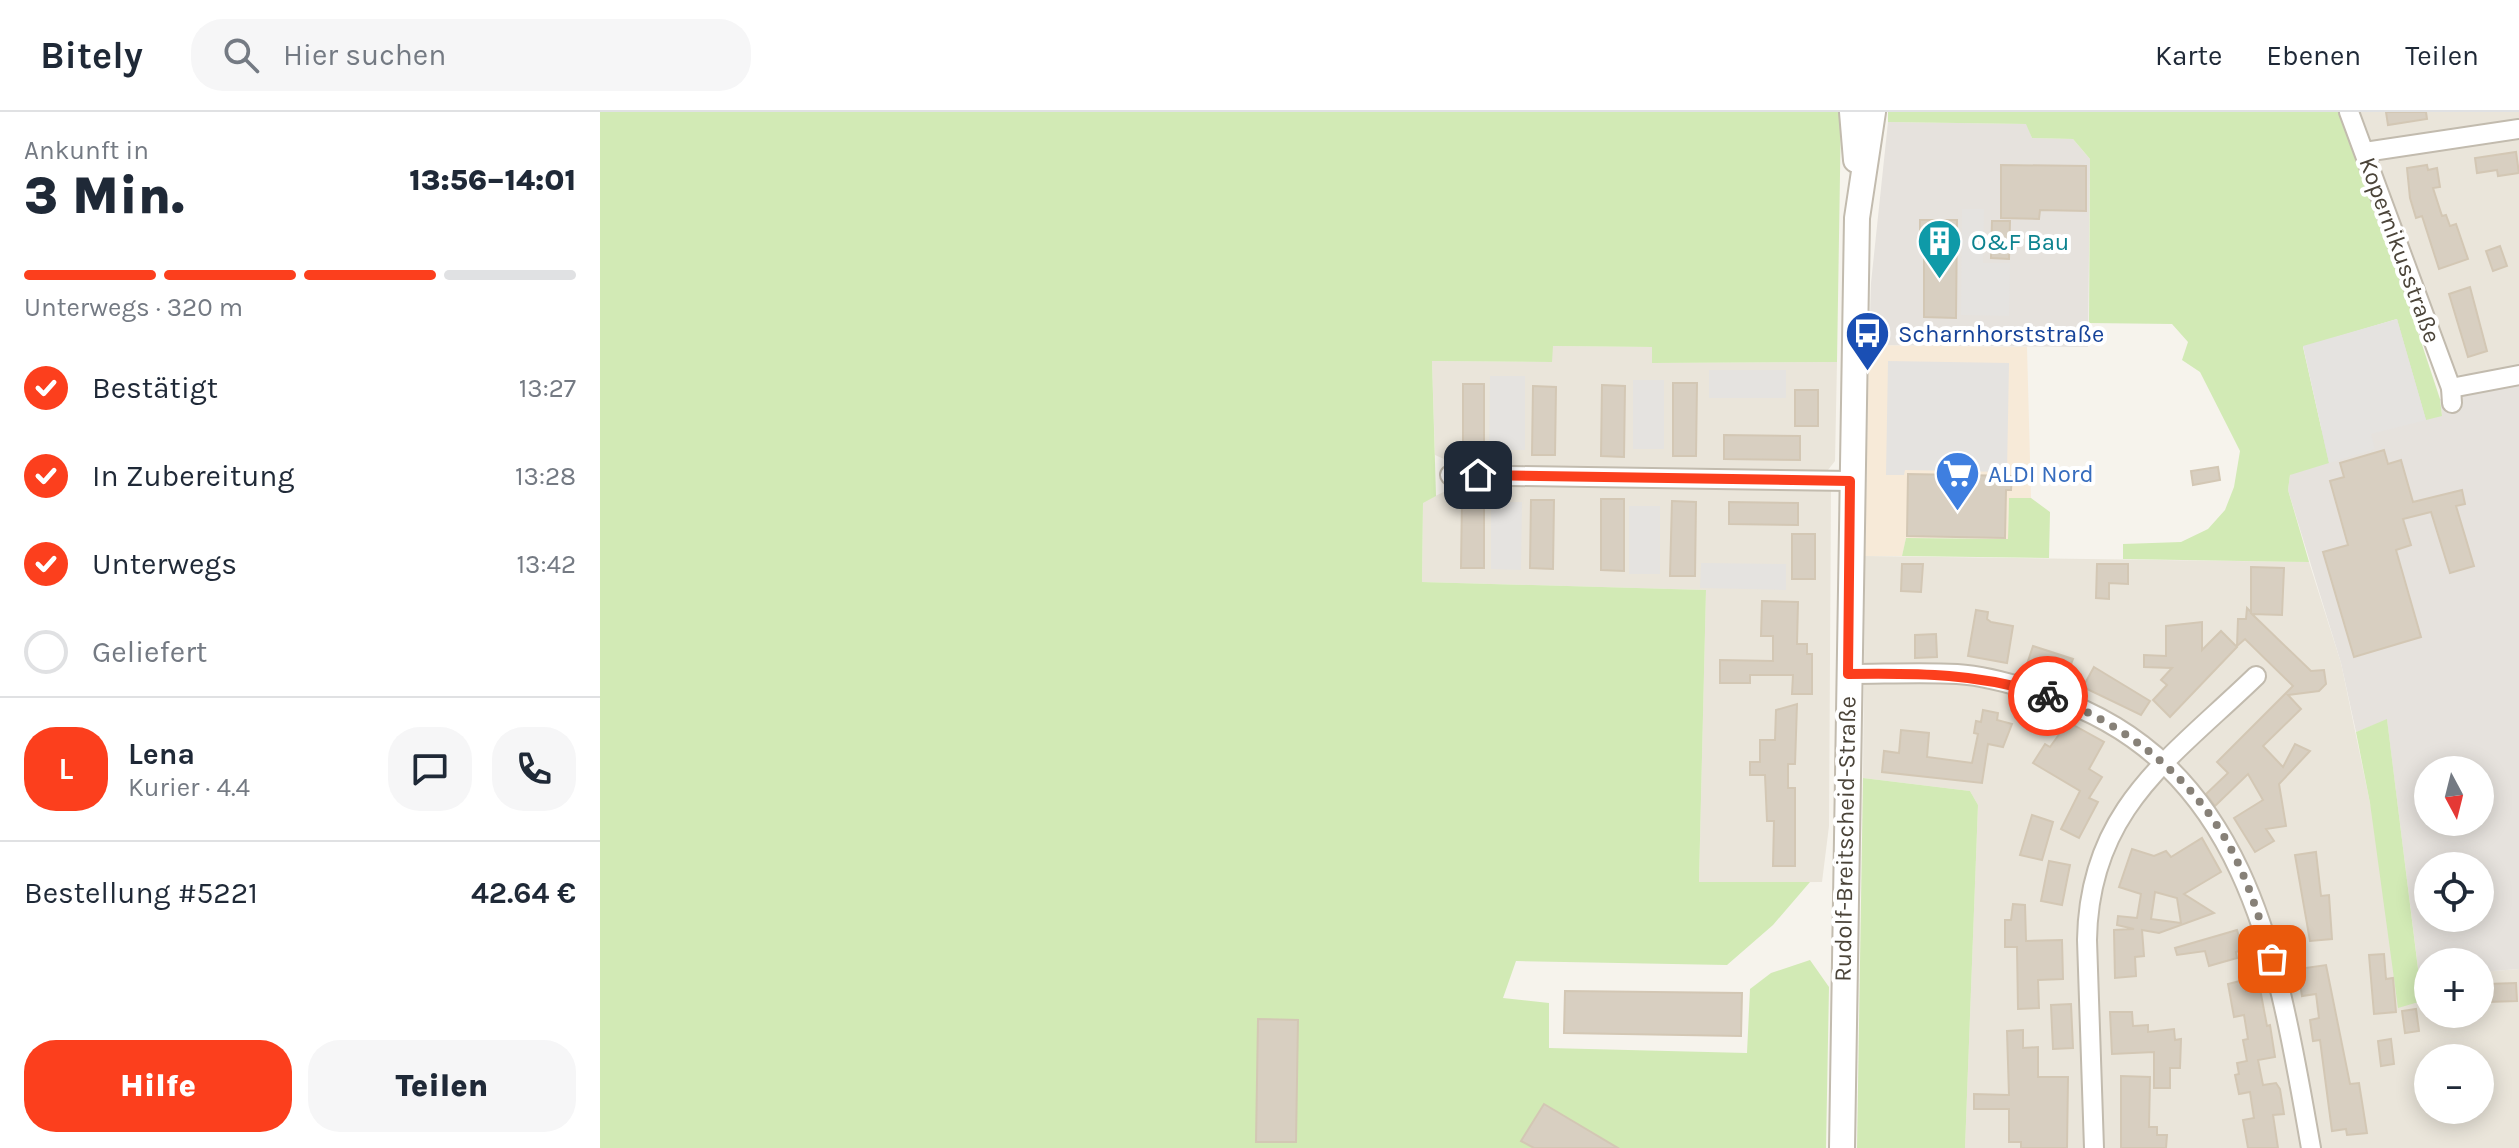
<!DOCTYPE html>
<html lang="de">
<head>
<meta charset="utf-8">
<style>
	:root { --surface:#fff; --page:#f6f6f7; --text:#1f2937; --muted:#747a83; --line:#e0e1e3; --accent:#fc3f1d }
	body { margin:0; font-family:Karla,sans-serif; background:var(--page); color:var(--text); height:100vh; display:flex; flex-direction:column; font-size:30px; white-space:nowrap }
	* { box-sizing:border-box; margin:0 }
	p { font-size:26px; color:var(--muted) }
	.icon { flex:none; width:44px; height:44px; fill:none; stroke:currentColor; stroke-width:2; stroke-linecap:round; stroke-linejoin:round }
	.map { position:relative; flex:1; overflow:hidden }
	.drawer { display:flex; flex-direction:column; background:var(--surface); width:600px }
	.drawer>* { flex:none }
	.needle { width:52px; rotate:173deg }
	.controls { position:absolute; left:1814px; top:644px; display:grid; gap:16px }
	.controls a { display:grid; place-items:center; width:80px; height:80px; border-radius:50%; background:var(--surface); box-shadow:0 4px 20px #0003; font-size:40px }
	.pin { position:absolute; display:grid; place-items:center; width:68px; height:68px; color:#fff; margin:-34px; border-radius:16px; box-shadow:0 4px 12px #0006 }
	.courier { position:absolute; display:grid; place-items:center; width:80px; height:80px; margin:-40px; border:6px solid #fc3f1d; border-radius:50%; background:#fff; color:#222; box-shadow:0 2px 10px #0007 }
	.headline em { font-style:normal; font-weight:800 }
	.headline div { display:flex; flex-direction:column-reverse }
	.headline { display:flex; align-items:center; justify-content:space-between; height:136px; padding:0 24px }
	h1 { font-size:52px; font-weight:800; line-height:60px }
	.bar { display:grid; grid-template-columns:repeat(4,1fr); gap:12px 8px; align-content:center; height:96px; padding:0 24px }
	.bar i { height:10px; border-radius:6px; background:var(--line) }
	.bar .current { background:var(--accent) }
	.bar p { grid-column:span 4 }
	.line { display:flex; align-items:center; gap:20px; padding:0 24px; border-top:2px solid var(--line) }
	.line div { flex:1 }
	.round { display:grid; place-items:center; flex:none; width:84px; height:84px; border-radius:32px; background:var(--page) }
	ol { padding:0 24px; list-style:none }
	li { display:flex; align-items:center; gap:24px; height:88px }
	li p { margin-inline-start:auto }
	li .icon { padding:8px; border-radius:50%; background:var(--accent); color:#fff; stroke-width:4 }
	li:last-child { color:var(--muted) }
	li i { width:44px; height:44px; border:4px solid var(--line); border-radius:50% }
	.button { display:flex; gap:16px; margin-top:auto; padding:16px 24px }
	.button a { flex:1; height:92px; border-radius:32px; background:var(--accent); color:#fff; font-size:32px; font-weight:800; line-height:92px; text-align:center }
	.button a+a { background:var(--page); color:var(--text) }
	header { display:flex; align-items:center; gap:48px; box-sizing:border-box; height:112px; padding:0 40px; background:var(--surface); border-bottom:2px solid var(--line) }
	header strong { font-size:38px }
	nav { display:flex; gap:44px; margin-inline-start:auto; font-size:28px }
	.search { width:560px; height:72px; background:var(--page); display:flex; align-items:center; gap:20px; box-sizing:border-box; padding:0 28px; border-radius:32px; color:var(--muted); font-size:30px }
	main { display:flex; flex:1; min-height:0 }
	.map>svg:first-child { display:block }
	.residential { fill:#eae5da; fill-rule:evenodd }
	.commercial { fill:#f7ead8 }
	.industrial { fill:#e6e2dd; fill-rule:evenodd }
	.green { fill:#d2eab5 }
	.parking { fill:#e5e3e0 }
	.building { fill:#d8cfc1; stroke:#d3c7b4; stroke-width:2; fill-rule:evenodd }
	.lines { fill:none; stroke-linecap:round; stroke-linejoin:round }
	.minor-casing { stroke:#c2bbae; stroke-width:22 }
	.tertiary-casing { stroke:#c2bbae; stroke-width:28 }
	.minor { stroke:#fff; stroke-width:18 }
	.tertiary { stroke:#fff; stroke-width:24 }
	.done { stroke:#878178; stroke-width:8; stroke-dasharray:0 14.4 }
	.route { stroke:#fc3f1d; stroke-width:10 }
	.labels { text-anchor:middle; dominant-baseline:central; stroke-width:8; stroke-linejoin:round; paint-order:stroke }
	.culture-label { font-size:24px; fill:#0d838f; stroke:#fff; text-anchor:start }
	.street-label { font-size:24px; fill:#4b4439; stroke:#fff }
	.transit-label { font-size:24px; fill:#164399; stroke:#fff; text-anchor:start }
	.shop-label { font-size:24px; fill:#366cbe; stroke:#fff; text-anchor:start }
</style>
</head>
<body>
<header>
<strong>Bitely</strong>
<div class="search"><svg class="icon" aria-label="search" viewBox="0 0 24 24"><circle cx="10" cy="10" r="6"/><path d="M15 15l6 6"/></svg>Hier suchen</div>
<nav><a>Karte</a><a>Ebenen</a><a>Teilen</a></nav>
</header>
<main>
<section class="drawer">
<div class="headline"><div><h1>3 Min.</h1><p>Ankunft in</p></div><em>13:56–14:01</em></div>
<div class="bar"><i class="current"></i><i class="current"></i><i class="current"></i><i></i><p>Unterwegs · 320 m</p></div>
<ol>
<li><svg class="icon" aria-label="check" viewBox="0 0 24 24"><path d="M5 12l5 5 9-10"/></svg>Bestätigt<p>13:27</p></li>
<li><svg class="icon" aria-label="check" viewBox="0 0 24 24"><path d="M5 12l5 5 9-10"/></svg>In Zubereitung<p>13:28</p></li>
<li><svg class="icon" aria-label="check" viewBox="0 0 24 24"><path d="M5 12l5 5 9-10"/></svg>Unterwegs<p>13:42</p></li>
<li><i></i>Geliefert</li>
</ol>
<div class="line" style="height:144px"><b class="round" style="background:var(--accent);color:#fff">L</b><div><b>Lena</b><p>Kurier · 4.4</p></div><a class="round"><svg class="icon" aria-label="chat" viewBox="0 0 24 24"><path d="M4 5h16v11H9l-5 4z"/></svg></a><a class="round"><svg class="icon" aria-label="phone" viewBox="0 0 24 24"><path d="M5 4h4l2 5-3 2q2 4 5 5l2-3 5 2v4C11 20 4 13 5 4z"/></svg></a></div>
<div class="line" style="height:104px"><div>Bestellung #5221</div><b>42.64 €</b></div>
<div class="button"><a>Hilfe</a><a>Teilen</a></div>
</section>
<div class="map">
<svg width="1919" height="1036" viewBox="0 0 1919 1036">
	<rect width="100%" height="100%" fill="#f6f3ec"/>
	<!-- residential -->
	<g class="residential">
		<path d="M1756 0H1919V260L1855 263Z"/>
		<path d="M952 234 1052 235 1053 251 1237 250 1235 349 1228 358 864 356 835 343 832 249 952 250Z"/>
		<path d="M866 369 1227 374 1231 379 1229 714 1222 770 1099 771 1106 478 822 470 823 390Z"/>
		<path d="M1265 444 1709 450 1741 551 1770 691 1822 889 1819 864 1828 863V902H1880V860L1919 857V1036H1365L1378 693 1370 679 1263 666ZM1828 946H1880V998H1828Z"/>
	</g>
	<!-- commercial -->
	<path class="commercial" d="M1269 233 1427 235 1431 386H1409L1408 427 1306 426 1302 444H1265Z"/>
	<!-- industrial -->
	<g class="industrial">
		<path d="M1288 10 1427 12 1432 26 1473 27 1490 47 1488 235 1269 233 1271 171Z"/>
		<path d="M1797 207 1842 304 1840 287 1919 271V857L1880 860V850H1828V863L1819 864 1787 608 1756 620 1741 551 1688 378 1690 363ZM1828 658H1880V710H1828ZM1828 754H1880V806H1828Z"/>
	</g>
	<!-- green -->
	<g class="green">
		<path d="M0 0H1241L1237 250 1052 251V235L953 234 952 250 832 249 836 384 823 391 822 470 1106 478 1099 770H1210L1173 813 1127 853 916 849 903 886 949 891V936L1147 941 1150 877 1171 861 1210 848 1229 875 1226 1036H0Z"/>
		<path d="M1288 0H1738L1799 163 1840 287 1842 304 1826 308 1797 207 1703 235 1729 351 1690 363 1688 378 1709 450 1523 447V432L1581 430 1608 417 1625 398 1634 375 1640 339 1600 260 1582 248 1588 230 1572 212 1489 211 1490 47 1473 27 1432 26 1426 12 1288 10Z"/>
		<path d="M1409 386H1431L1450 400 1449 446 1302 444 1306 426 1408 427Z"/>
		<path d="M1787 607 1822 889 1798 896 1770 691 1756 620Z"/>
		<path d="M1263 666 1370 679 1378 693 1365 1036H1257Z"/>
	</g>
	<!-- parking -->
	<g class="parking">
		<path d="M1362 97H1384L1383 151H1410L1409 204 1361 203Z"/>
		<path d="M1797 207 1826 308 1771 322 1775 337 1729 351 1703 234Z"/>
		<path d="M1288 249 1409 251 1407 360 1305 358 1304 363H1286Z"/>
		<rect x="1109" y="258" width="77" height="28"/>
		<path d="M890 264H925V338H889Z"/>
		<rect x="1033" y="268" width="31" height="69"/>
		<path d="M891 390H922L921 458 891 457Z"/>
		<rect x="1029" y="394" width="31" height="68"/>
		<path d="M1101 451 1186 452V478L1100 476Z"/>
	</g>
	<!-- building -->
	<g class="building">
		<path d="M1786 0H1826L1827 7 1788 13Z"/>
		<path d="M1916 40 1919 61 1898 64 1897 58 1877 61 1875 46Z"/>
		<path d="M1401 53 1486 54V99L1440 98 1439 107 1401 106Z"/>
		<path d="M1827 53 1828 58 1837 56 1840 75 1833 76 1842 104 1846 103 1850 114 1856 112 1868 147 1839 157 1822 104 1816 106 1810 86 1807 56Z"/>
		<path d="M1320 108H1357L1356 206 1324 205V133H1320Z"/>
		<path d="M1392 109H1410L1409 147 1391 146Z"/>
		<path d="M1900 134 1907 154 1893 159 1886 139Z"/>
		<path d="M1870 175 1887 239 1868 245 1849 182Z"/>
		<path d="M1073 271H1097L1096 344H1073Z"/>
		<rect x="863" y="272" width="21" height="68"/>
		<path d="M1002 273 1025 274 1024 345 1001 344Z"/>
		<path d="M933 274 956 275 955 343H932Z"/>
		<rect x="1195" y="278" width="23" height="36"/>
		<path d="M1124 323 1200 324V348L1124 347Z"/>
		<path d="M1784 338 1788 352 1801 348 1813 390 1862 378 1865 392 1856 394 1874 454 1850 461 1831 400 1803 407 1811 433 1796 438 1821 525 1754 545 1723 440 1748 433 1730 369 1744 365 1740 351Z"/>
		<path d="M1618 355 1620 368 1593 373 1591 359Z"/>
		<path d="M1308 362 1412 364 1411 378H1406L1405 426 1307 424Z"/>
		<path d="M862 387H884V456H861Z"/>
		<path d="M1001 387H1024V459L1001 458Z"/>
		<path d="M931 388H954L953 457 930 456Z"/>
		<path d="M1072 389 1096 390 1095 464H1070Z"/>
		<path d="M1129 390 1198 391V413L1129 412Z"/>
		<rect x="1192" y="422" width="23" height="45"/>
		<path d="M1302 452H1323L1321 480 1301 479Z"/>
		<path d="M1497 452H1528V472L1509 471V487L1496 486Z"/>
		<path d="M1651 455 1684 456 1682 503 1652 502 1711 559 1724 558 1726 572 1719 579 1688 583 1701 597 1663 634 1683 655 1695 632 1710 639 1679 672 1686 714 1666 717 1674 729 1655 740 1634 706 1663 688 1648 662 1615 694 1606 682 1628 661 1617 650 1693 574 1645 527 1637 534 1638 507H1646L1647 496 1651 500Z"/>
		<path d="M1162 489 1198 490 1197 532H1207V542H1212V582H1192L1193 563H1150V571H1120V548L1173 549V524H1161Z"/>
		<path d="M1376 498 1388 500 1387 507 1391 510 1413 514 1407 551 1368 544Z"/>
		<path d="M1602 510V538L1621 519 1637 535 1570 605 1553 588 1567 573 1561 568 1572 556 1544 555V543L1566 544V514Z"/>
		<path d="M1336 522 1337 545 1315 546V523Z"/>
		<path d="M1433 534 1473 547 1465 568 1426 555Z"/>
		<path d="M1494 555 1550 589 1541 603 1483 575Z"/>
		<path d="M1197 592 1195 652H1188V676H1195V754H1173L1174 709H1167L1165 663H1150V650H1160V628H1175L1176 598Z"/>
		<path d="M1383 598 1398 601 1397 608 1412 612 1403 635 1388 632 1382 671 1282 660 1284 639 1299 641 1301 618 1329 621 1327 645 1372 651 1378 622 1374 621 1376 609 1381 610Z"/>
		<path d="M1468 610 1504 630 1489 657 1502 665 1489 686 1498 690 1479 726 1461 717 1480 679 1433 651 1445 632 1450 635Z"/>
		<path d="M1432 703 1453 710 1442 748 1420 743Z"/>
		<path d="M1602 726 1621 760 1584 782 1614 801 1559 821 1542 818 1544 844 1535 845 1536 864 1515 866 1514 818 1534 817 1517 813 1518 804 1537 806 1541 782 1519 775 1532 737 1554 744 1566 739 1571 745ZM1555 780 1577 786 1581 811 1551 807Z"/>
		<path d="M1716 740 1721 784 1729 783 1732 827 1710 829 1695 743Z"/>
		<path d="M1449 749 1470 753 1462 793 1441 789Z"/>
		<path d="M1413 792 1425 793 1426 829 1462 828 1463 867 1438 868 1439 896 1418 897 1417 835H1405V808H1411Z"/>
		<path d="M1637 818 1643 838 1636 840 1637 846 1609 854 1605 839 1577 843 1575 836Z"/>
		<path d="M1784 842 1786 867 1793 866 1796 900 1774 902 1769 843Z"/>
		<path d="M1726 853 1750 972 1759 971 1767 1021 1747 1023 1746 1017 1732 1019 1720 928 1713 929 1710 908 1719 906 1716 882 1702 884 1698 857Z"/>
		<path d="M1644 868 1646 879 1660 877 1667 914 1670 913 1675 945 1658 948 1663 973 1676 971 1680 977 1684 1002 1673 1003 1678 1036H1648L1643 1008 1654 1006 1650 980 1639 982 1635 963 1639 962 1637 951 1647 949 1643 928 1648 927 1644 903 1634 905 1628 872Z"/>
		<path d="M1916 871 1917 889 1887 890V872Z"/>
		<path d="M965 879 1142 881 1141 924 964 921Z"/>
		<path d="M1471 892 1473 936 1453 937 1451 893Z"/>
		<path d="M1816 897 1819 919 1805 921 1802 899Z"/>
		<path d="M1510 900H1532L1533 914 1548 913V920L1574 917 1575 928 1581 927 1580 956H1570V976H1554V940L1512 942Z"/>
		<path d="M658 907 698 908 696 1030H656Z"/>
		<path d="M1423 918V936L1438 935V965H1468L1467 1036H1421V1030H1409V997H1374V982L1409 983 1407 919Z"/>
		<path d="M1791 927 1794 952 1781 954 1778 929Z"/>
		<path d="M1521 964 1550 965 1549 1015H1557V1023H1567L1566 1036H1521Z"/>
		<path d="M944 992 1018 1036H934L921 1029Z"/>
	</g>
	<g class="lines">
		<defs>
			<g id="minor">
				<path d="M1749 0 1851 276 1852 291"/>
				<path d="M1765 40 1919 17"/>
				<path d="M1851 276 1919 263"/>
				<path d="M850 363 1250 369"/>
				<path d="M1248 562C1284 562 1321 560 1357 562 1389 564 1421 574 1451 585 1651 653 1679 856 1711 1036"/>
				<path d="M1494 1036 1487 828C1489 697 1570 647 1656 564"/>
			</g>
			<g id="tertiary">
				<path d="M1252 0 1256 48"/>
				<path d="M1242 1036 1257 106 1273 0"/>
			</g>
		</defs>
		<!-- minor casing -->
		<use href="#minor" class="minor-casing"/>
		<!-- tertiary casing -->
		<use href="#tertiary" class="tertiary-casing"/>
		<!-- minor -->
		<use href="#minor" class="minor"/>
		<!-- tertiary -->
		<use href="#tertiary" class="tertiary"/>
	</g>
	<g class="lines">
		<!-- done -->
		<path class="done" d="M1448 584C1528 611 1601 672 1637 749 1652 781 1662 814 1672 847"/>
		<!-- route -->
		<path class="route" d="M878 363 1250 369 1248 562C1317 561 1382 561 1448 584"/>
	</g>
	<!-- icons -->
	<defs>
		<symbol id="building-pin" viewBox="-11 -11 22 30"><path d="M0 17L-7.5 6A9.5 9.5 0 1 1 7.5 6Z" fill="#0f9aa8" stroke="#fff"/><path d="M-4-6H4V6H1V3H-1V6H-4ZM-2.5-4.3h1.7v1.8h-1.7ZM.8-4.3h1.7v1.8H.8ZM-2.5-1h1.7V.8h-1.7ZM.8-1h1.7V.8H.8Z" fill="#fff"/></symbol>
		<symbol id="bus-pin" viewBox="-11 -11 22 30"><path d="M0 17L-7.5 6A9.5 9.5 0 1 1 7.5 6Z" fill="#1a4fb4" stroke="#fff"/><path d="M-5-6H5V4H4V6H2V4H-2V6H-4V4H-5ZM-3.5-4V0h7V-4ZM-3.5 1.2v1.5H-2V1.2ZM2 1.2v1.5H3.5V1.2Z" fill="#fff"/></symbol>
		<symbol id="supermarket-pin" viewBox="-11 -11 22 30"><path d="M0 17L-7.5 6A9.5 9.5 0 1 1 7.5 6Z" fill="#3f7fe0" stroke="#fff"/><path d="M-6-5.5h2.5l.6 2H6L4.5 2H-2.5L-4.4-4H-6ZM-1.5 3.2a1.3 1.3 0 1 0 .1 0ZM3 3.2a1.3 1.3 0 1 0 .1 0Z" fill="#fff"/></symbol>
	</defs>
	<g fill-rule="evenodd">
		<use href="#building-pin" x="1314" y="104" width="51" height="69"/>
		<use href="#bus-pin" x="1242" y="196" width="51" height="69"/>
		<use href="#supermarket-pin" x="1332" y="336" width="51" height="69"/>
	</g>
	<g class="labels">
		<!-- culture labels -->
		<g class="culture-label">
			<text x="1371" y="130">O&amp;F Bau</text>
		</g>
		<!-- street labels -->
		<g class="street-label">
			<text transform="translate(1800 138) rotate(70)">Kopernikusstraße</text>
			<text transform="translate(1245 727) rotate(-89)">Rudolf-Breitscheid-Straße</text>
		</g>
		<!-- transit labels -->
		<g class="transit-label">
			<text x="1298" y="222">Scharnhorststraße</text>
		</g>
		<!-- shop labels -->
		<g class="shop-label">
			<text x="1388" y="362">ALDI Nord</text>
		</g>
	</g>
</svg>
<div class="controls">
<a><svg class="needle" viewBox="-14 -14 28 28"><path d="M0-13l5 13h-10z" fill="#e53935"/><path d="M0 13l5-13h-10z" fill="#747a83"/></svg></a>
<a><svg class="icon" aria-label="locate" viewBox="0 0 24 24"><circle cx="12" cy="12" r="6"/><path d="M12 2v4M12 18v4M2 12h4M18 12h4"/></svg></a>
<a>+</a>
<a>−</a>
</div>
<div class="pin" style="left:1672px;top:847px;background:#ea580c"><svg class="icon" aria-label="bag" viewBox="0 0 24 24"><path d="M5 8h14l-1 12H6zM9 8a3 3 0 0 1 6 0"/></svg></div>
<div class="pin" style="left:878px;top:363px;background:#1f2937"><svg class="icon" aria-label="home" viewBox="0 0 24 24"><path d="M3 11l9-7 9 7M6 9v11h12V9"/></svg></div>
<div class="courier" style="left:1448px;top:584px"><svg class="icon" aria-label="bike" viewBox="0 0 24 24"><circle cx="6" cy="16" r="4"/><circle cx="18" cy="16" r="4"/><path d="M6 16l4-8h5l3 8M10 8l3 8H6M13 5h3"/></svg></div>
</div>
</main>
</body>
</html>
